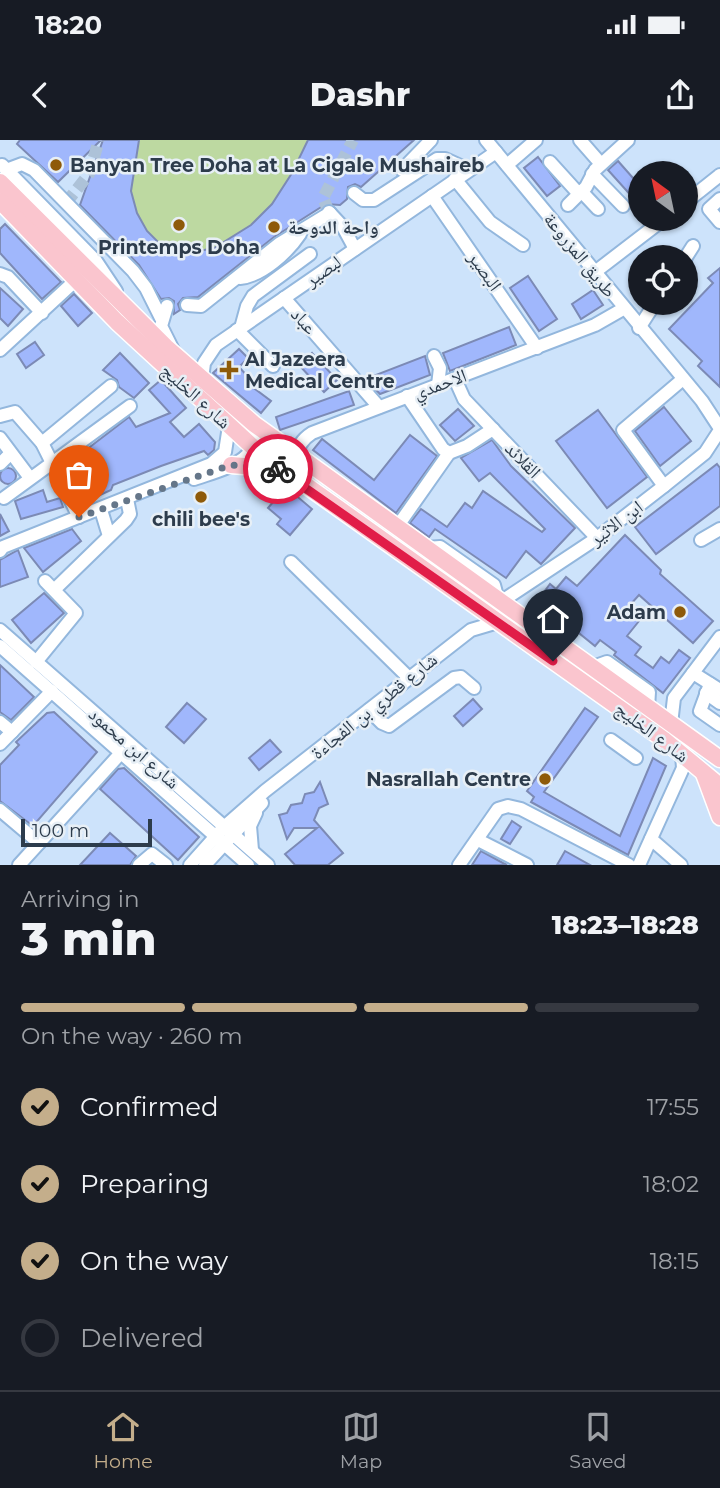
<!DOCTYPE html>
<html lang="en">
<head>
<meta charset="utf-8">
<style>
	:root { --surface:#171b24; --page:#242831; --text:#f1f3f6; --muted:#9ea1a6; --line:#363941; --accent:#c4ae8b }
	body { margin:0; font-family:Montserrat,"Noto Naskh Arabic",sans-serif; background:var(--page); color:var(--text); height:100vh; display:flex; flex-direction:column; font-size:26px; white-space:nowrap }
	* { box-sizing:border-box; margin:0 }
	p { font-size:23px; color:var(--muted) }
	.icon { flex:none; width:38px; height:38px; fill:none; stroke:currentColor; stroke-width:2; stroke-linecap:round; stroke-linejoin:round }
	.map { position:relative; height:725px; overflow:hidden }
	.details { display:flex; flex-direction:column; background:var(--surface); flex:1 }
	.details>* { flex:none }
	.needle { width:46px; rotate:327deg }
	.buttons { position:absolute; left:628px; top:21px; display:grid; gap:14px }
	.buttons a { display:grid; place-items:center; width:70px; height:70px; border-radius:50%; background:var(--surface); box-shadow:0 2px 5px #0004; font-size:35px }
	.scale { position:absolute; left:21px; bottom:18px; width:131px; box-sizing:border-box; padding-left:7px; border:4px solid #2d3c4c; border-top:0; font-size:19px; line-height:24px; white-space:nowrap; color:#2d3c4c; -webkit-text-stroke:5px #e7eff6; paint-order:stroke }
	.pin { position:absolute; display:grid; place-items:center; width:60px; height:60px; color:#fff; margin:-72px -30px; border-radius:50% 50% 50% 0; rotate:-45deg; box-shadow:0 0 7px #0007 }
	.pin .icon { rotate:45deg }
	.courier { position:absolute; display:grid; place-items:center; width:70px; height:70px; margin:-35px; border:5px solid #e11d48; border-radius:50%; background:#fff; color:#222; box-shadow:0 2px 9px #0007 }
	.headline em { font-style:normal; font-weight:800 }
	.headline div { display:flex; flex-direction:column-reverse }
	.headline { display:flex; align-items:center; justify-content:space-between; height:119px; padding:0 21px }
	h1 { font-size:46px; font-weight:800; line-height:52px }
	.bar { display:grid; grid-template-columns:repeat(4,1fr); gap:10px 7px; align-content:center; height:84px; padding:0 21px }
	.bar i { height:9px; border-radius:5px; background:var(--line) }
	.bar .selected { background:var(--accent) }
	.bar p { grid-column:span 4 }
	ol { padding:0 21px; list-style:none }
	li { display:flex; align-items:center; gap:21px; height:77px }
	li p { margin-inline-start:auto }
	li .icon { padding:7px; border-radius:50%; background:var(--accent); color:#111; stroke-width:4 }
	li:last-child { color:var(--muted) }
	li i { width:38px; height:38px; border:4px solid var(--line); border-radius:50% }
	.status { display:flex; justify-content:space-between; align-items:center; height:49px; padding:0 35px; background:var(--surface); direction:ltr }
	.status svg { height:19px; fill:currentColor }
	header { display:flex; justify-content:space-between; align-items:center; height:91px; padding:0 21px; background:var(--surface); font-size:32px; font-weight:800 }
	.tabs { display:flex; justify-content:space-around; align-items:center; height:98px; border-top:2px solid var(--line); background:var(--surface); font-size:19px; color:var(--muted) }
	.tabs a { display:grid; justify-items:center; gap:4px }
	.tabs .selected { color:var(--accent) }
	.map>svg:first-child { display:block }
	.green { fill:#bdd9a1 }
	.building { fill:#a0b7fc; stroke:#7c8ab5; stroke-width:2 }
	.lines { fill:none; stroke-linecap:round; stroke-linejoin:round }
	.minor-tunnel { stroke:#adc2d8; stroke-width:12; stroke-dasharray:12 6; stroke-linecap:butt }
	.minor-casing { stroke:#93b7dd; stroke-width:16 }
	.major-casing { stroke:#fff; stroke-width:19 }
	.minor { stroke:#fff; stroke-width:12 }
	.major { stroke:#fac5ce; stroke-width:16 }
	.done { stroke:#657689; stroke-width:7; stroke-dasharray:0 12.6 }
	.route { stroke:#e11d48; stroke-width:9 }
	.poi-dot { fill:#8e5a09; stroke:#e7eff6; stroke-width:2.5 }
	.labels { text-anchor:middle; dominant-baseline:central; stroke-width:5; stroke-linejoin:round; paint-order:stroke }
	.poi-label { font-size:19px; font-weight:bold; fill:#2d3c4c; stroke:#e7eff6; text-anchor:start }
	.street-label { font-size:19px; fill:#2d3c4c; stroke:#e7eff6 }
</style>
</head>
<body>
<div class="status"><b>18:20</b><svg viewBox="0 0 49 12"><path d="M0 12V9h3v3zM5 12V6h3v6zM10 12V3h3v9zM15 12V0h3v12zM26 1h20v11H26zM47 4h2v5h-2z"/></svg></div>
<header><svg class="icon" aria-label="back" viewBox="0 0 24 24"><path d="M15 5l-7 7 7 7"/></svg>Dashr<svg class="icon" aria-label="share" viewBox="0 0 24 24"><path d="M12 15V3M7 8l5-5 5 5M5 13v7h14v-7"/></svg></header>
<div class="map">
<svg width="720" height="725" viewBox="0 0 720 725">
	<rect width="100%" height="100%" fill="#cde3fb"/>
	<!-- green -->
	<path class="green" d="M139 0H308C297 22 287 46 271 65 244 96 193 134 156 100 143 88 134 71 132 53 130 37 137 16 139 0Z"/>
	<!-- building -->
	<g class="building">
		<path d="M20 0H101L58 42 17 4Z"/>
		<path d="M103 0H139L131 51 137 73 147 91 163 107 179 115 214 108 251 85 272 64 292 33 308 0H414L361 47 355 44 348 47 347 59 340 65 326 64 274 97 198 157 183 158 178 164 180 170 174 174V161L169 158 161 159 139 125 80 65Z"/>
		<path d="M538 17 560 46 547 56 524 28Z"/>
		<path d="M618 21 640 46V55L635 60 608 30Z"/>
		<path d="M5 84 61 142 42 159 0 113V89Z"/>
		<path d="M720 128V247L698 226 702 221 669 189 713 143 708 138Z"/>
		<path d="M528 136 557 179 539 191 510 148Z"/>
		<path d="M0 148 23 169 8 186 0 178Z"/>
		<path d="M593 150 603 165 581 179 572 164Z"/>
		<path d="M74 154 92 173 78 186 61 166Z"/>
		<path d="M509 187 516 205 450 231 443 213Z"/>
		<path d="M35 202 44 215 26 228 17 214Z"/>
		<path d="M239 209 248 218 239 227 251 240 247 243 271 261 261 273 213 233Z"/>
		<path d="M120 213 149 243 134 258 119 247 117 240 103 230Z"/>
		<path d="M312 213 337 240 324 252 299 225Z"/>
		<path d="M425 216 430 235 380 254 370 244 368 238Z"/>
		<path d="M161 240 186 268 170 282 184 297 199 284 215 302 214 310 208 315 204 311 161 326 113 345 111 350 85 362 81 361 67 333 69 323 129 277 136 287 170 273 149 250Z"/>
		<path d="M349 251 354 265 280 290 276 277Z"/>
		<path d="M664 267 691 301 660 326 635 291Z"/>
		<path d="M458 269 474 286 455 301 440 285Z"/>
		<path d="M598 270 647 337 607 368 556 301Z"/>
		<path d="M410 295 437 316 396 373 313 310 322 299 374 340Z"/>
		<path d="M492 300 511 326 575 388 541 424 526 411 506 438 435 389 429 397 410 383 421 369 447 387 465 363 472 368 483 351 542 392 545 389 490 333 479 341 461 318Z"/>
		<path d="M717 324 720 328V366L656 414 635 387Z"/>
		<circle cx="8" cy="336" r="8"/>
		<path d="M286 347 312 369 290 395 277 384 281 379 268 368Z"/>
		<path d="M43 350 47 362 60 358 63 367 21 379 15 361Z"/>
		<path d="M0 374 9 391 0 396Z"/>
		<path d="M72 389 81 401 43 432 24 408Z"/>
		<path d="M625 395 661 430 660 434 713 481 693 503 639 455 629 466 643 476 627 496 641 507 635 515 653 528 661 517 669 523 679 510 690 518 663 553 614 515 616 512 600 500 595 506 538 460 550 444 556 449 566 437 577 446Z"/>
		<path d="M18 410 28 437 0 447V420Z"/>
		<path d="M44 453 64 473 31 503 12 480Z"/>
		<path d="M0 525 34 557 11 580 0 572Z"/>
		<path d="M473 559 482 569 463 586 454 576Z"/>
		<path d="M187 563 206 579 184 603 166 587Z"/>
		<path d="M585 568 598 577 544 652 620 696 653 618 666 626 628 715 531 662 534 657 527 651Z"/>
		<path d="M54 572 97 612 33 686 0 661V625L19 605 16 602 47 573Z"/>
		<path d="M270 600 281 612 259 630 249 618Z"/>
		<path d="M124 628 199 697 178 720 100 649 118 629Z"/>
		<path d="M320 642 328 664 319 668 314 680 343 713 328 725H295L285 714 317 688H294L287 699 279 675 287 673 291 665 302 663 305 654 314 652Z"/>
		<path d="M512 681 521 687 510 704 501 699Z"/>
		<path d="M110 693 136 716 130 725H80Z"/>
		<path d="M481 711 503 723 507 725H472Z"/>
		<path d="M565 711 590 725H557Z"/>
	</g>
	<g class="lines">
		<!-- minor-tunnel -->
		<g class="minor-tunnel">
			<path d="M66 63 89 34 99 0"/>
			<path d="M329 72 323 58 353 0"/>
		</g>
		<defs>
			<g id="minor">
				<path d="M486 0 702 261 719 287"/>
				<path d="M580 0 601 24"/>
				<path d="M550 22 579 54"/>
				<path d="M2 25 96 121 116 151"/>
				<path d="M507 25 536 0"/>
				<path d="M6 30 22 24 34 30 133 131 146 148 161 178"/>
				<path d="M402 30 431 0"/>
				<path d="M592 34 623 66"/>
				<path d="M455 39 490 82 523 105"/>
				<path d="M581 51 598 69"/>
				<path d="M354 53 363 60H374L437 19H445L469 30"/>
				<path d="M432 56 537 208"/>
				<path d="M720 59 709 69 720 82"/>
				<path d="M686 62 720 35"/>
				<path d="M568 65 586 47 595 30 628 0"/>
				<path d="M329 72 343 87 355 109"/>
				<path d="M686 117 693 106"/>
				<path d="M595 132 664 79"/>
				<path d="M0 134 8 137 42 173"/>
				<path d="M240 138C262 136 288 112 300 94"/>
				<path d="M284 158 379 267"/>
				<path d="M187 165 201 166 279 104 330 73"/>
				<path d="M167 166 161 186 173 210"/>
				<path d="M241 188 247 166 253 156 310 114"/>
				<path d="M639 188 655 163"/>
				<path d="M237 190 273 226"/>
				<path d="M0 210 76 140"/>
				<path d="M434 216 440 228 438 245"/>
				<path d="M202 239 204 223 216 205 496 12"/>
				<path d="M455 239 464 259 597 398"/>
				<path d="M407 256 443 309 449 313 467 306 493 289"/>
				<path d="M0 276 15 272 42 303 79 377"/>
				<path d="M0 298 30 338"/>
				<path d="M42 303 111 246"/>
				<path d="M0 324 10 314"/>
				<path d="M194 339C222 329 265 321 254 284"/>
				<path d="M305 346C296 326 290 307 312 293L595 185 623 169"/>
				<path d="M664 346 623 290 683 239"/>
				<path d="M4 358 130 266"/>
				<path d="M101 370 109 396"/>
				<path d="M397 387 449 313"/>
				<path d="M701 400 720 389"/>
				<path d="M426 408 440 407 494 445 498 460 505 459 597 398 664 346 705 313 718 293"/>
				<path d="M0 411 3 407 211 324 225 312 229 286"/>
				<path d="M291 422 409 538"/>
				<path d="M55 449 126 380 130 374 127 359"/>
				<path d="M0 490 268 725"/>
				<path d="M0 506 248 725"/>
				<path d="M36 522 76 473 45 441"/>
				<path d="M593 527 607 522 649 552 648 568"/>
				<path d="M693 533 720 550"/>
				<path d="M710 544 700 571 720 585"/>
				<path d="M706 553 720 563"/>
				<path d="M369 570 382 583 389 586 454 538 461 537 474 548"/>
				<path d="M0 582 12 592"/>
				<path d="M671 584 674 558 720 497"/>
				<path d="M611 600 636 618"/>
				<path d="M0 604 52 551"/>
				<path d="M0 670 39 703"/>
				<path d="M651 699 681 725"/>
				<path d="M478 700 527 725"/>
				<path d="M252 710 250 686 256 673"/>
				<path d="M19 725 120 614"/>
				<path d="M139 725 152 714 166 725"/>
				<path d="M190 725 224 687 265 651 471 490 498 482"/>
				<path d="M205 725 262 663"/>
				<path d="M459 725 498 669 508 666 521 669 629 725"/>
				<path d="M639 725 683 628 682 615"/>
			</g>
			<g id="major">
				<path d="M0 42 166 207 254 284 720 619"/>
				<path d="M0 61 117 182 255 309 663 599 720 646"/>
				<path d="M231 325 281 329"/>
				<path d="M704 634 720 677"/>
			</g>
		</defs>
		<!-- minor casing -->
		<use href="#minor" class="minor-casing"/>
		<!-- major casing -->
		<use href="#major" class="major-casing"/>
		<!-- minor -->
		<use href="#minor" class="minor"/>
		<!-- major -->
		<use href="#major" class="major"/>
	</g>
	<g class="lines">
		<!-- done -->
		<path class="done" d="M79 377 231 325 278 329"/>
		<!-- route -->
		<path class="route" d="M278 329 553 521"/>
	</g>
	<!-- markers -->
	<g class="poi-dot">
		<circle cx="56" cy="25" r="7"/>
		<circle cx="179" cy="85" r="7"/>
		<circle cx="274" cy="87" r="7"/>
		<path d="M225.5 219.5h7v7h7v7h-7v7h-7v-7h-7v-7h7z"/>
		<circle cx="201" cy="357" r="7"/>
		<circle cx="680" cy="472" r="7"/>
		<circle cx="545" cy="639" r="7"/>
	</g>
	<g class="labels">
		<!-- poi labels -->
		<g class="poi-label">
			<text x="70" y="25">Banyan Tree Doha at La Cigale Mushaireb</text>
			<text x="288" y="87">واحة الدوحة</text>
			<text x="179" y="107" text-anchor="middle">Printemps Doha</text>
			<text x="245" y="219">Al Jazeera<tspan x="245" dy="22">Medical Centre</tspan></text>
			<text x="201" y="379" text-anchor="middle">chili bee's</text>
			<text x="666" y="472" text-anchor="end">Adam</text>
			<text x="531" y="639" text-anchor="end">Nasrallah Centre</text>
		</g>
		<!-- street labels -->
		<g class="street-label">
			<text transform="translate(580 115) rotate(51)">طريق المزروعة</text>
			<text transform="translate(323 131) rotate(-35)">لبصير</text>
			<text transform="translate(485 131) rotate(55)">البصير</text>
			<text transform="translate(304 181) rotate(48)">عباد</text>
			<text transform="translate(440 244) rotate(-20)">الاحمدي</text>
			<text transform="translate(196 256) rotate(42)">شارع الخليج</text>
			<text transform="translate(523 320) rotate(46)">القلائد</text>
			<text transform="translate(616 383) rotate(-37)">ابن الاثير</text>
			<text transform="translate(374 566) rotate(-39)">شارع قطري بن الفجاءة</text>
			<text transform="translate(652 592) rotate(37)">شارع الخليج</text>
			<text transform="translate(134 608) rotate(41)">شارع ابن محمود</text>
		</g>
	</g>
</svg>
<div class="buttons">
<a><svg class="needle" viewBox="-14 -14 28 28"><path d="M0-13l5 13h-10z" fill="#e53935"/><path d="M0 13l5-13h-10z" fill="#9ea1a6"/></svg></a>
<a><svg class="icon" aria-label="locate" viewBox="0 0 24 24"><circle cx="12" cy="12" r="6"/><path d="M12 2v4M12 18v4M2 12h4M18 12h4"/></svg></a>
</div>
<div class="scale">100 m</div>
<div class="pin" style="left:79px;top:377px;background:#ea580c"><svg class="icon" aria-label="bag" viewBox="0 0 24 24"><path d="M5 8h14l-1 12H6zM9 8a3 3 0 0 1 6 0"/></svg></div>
<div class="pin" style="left:553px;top:521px;background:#1f2937"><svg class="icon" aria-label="home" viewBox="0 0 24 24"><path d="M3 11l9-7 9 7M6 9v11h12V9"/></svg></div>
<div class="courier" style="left:278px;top:329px"><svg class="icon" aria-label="bike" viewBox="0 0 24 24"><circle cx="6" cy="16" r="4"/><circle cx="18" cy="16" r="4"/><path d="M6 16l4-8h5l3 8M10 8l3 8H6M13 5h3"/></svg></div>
</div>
<section class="details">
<div class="headline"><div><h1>3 min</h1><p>Arriving in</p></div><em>18:23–18:28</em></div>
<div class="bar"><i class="selected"></i><i class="selected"></i><i class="selected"></i><i></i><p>On the way · 260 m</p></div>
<ol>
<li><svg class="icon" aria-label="check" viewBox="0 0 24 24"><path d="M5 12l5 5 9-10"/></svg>Confirmed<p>17:55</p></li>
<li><svg class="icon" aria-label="check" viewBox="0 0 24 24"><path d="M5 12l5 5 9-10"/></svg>Preparing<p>18:02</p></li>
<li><svg class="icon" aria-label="check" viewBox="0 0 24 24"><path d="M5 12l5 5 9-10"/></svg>On the way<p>18:15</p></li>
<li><i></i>Delivered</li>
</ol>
</section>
<nav class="tabs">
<a class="selected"><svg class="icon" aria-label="home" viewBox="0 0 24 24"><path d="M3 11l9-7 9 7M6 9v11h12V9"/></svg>Home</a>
<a><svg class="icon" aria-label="map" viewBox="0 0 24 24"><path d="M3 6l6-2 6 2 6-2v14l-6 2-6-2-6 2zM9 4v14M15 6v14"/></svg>Map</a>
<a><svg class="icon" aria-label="saved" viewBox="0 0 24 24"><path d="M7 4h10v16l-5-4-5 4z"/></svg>Saved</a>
</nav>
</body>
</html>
